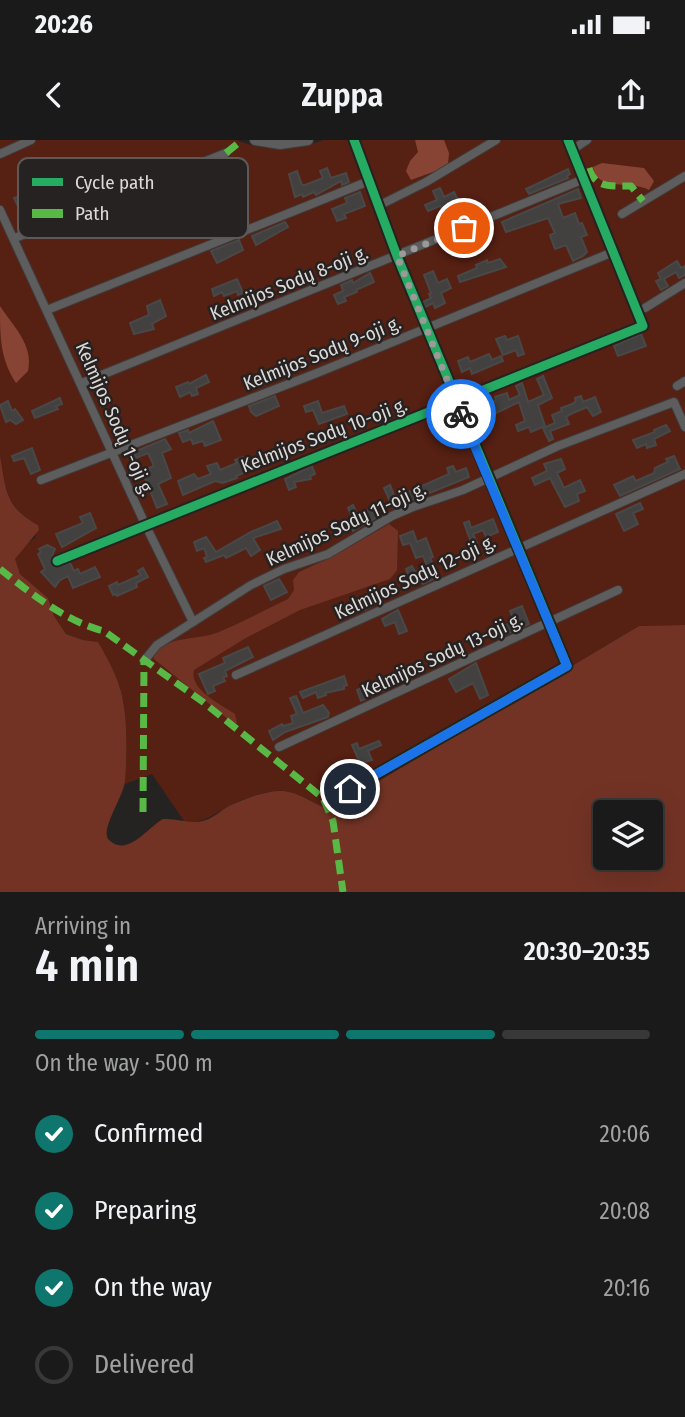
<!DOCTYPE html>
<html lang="en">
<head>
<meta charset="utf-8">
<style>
	:root { --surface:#1b1a1a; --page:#282727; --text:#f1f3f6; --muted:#a0a1a2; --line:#393839; --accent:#0f766e }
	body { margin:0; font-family:"Fira Sans Condensed",sans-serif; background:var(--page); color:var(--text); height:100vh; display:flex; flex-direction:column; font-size:26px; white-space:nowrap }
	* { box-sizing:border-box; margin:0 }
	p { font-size:23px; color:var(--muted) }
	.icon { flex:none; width:38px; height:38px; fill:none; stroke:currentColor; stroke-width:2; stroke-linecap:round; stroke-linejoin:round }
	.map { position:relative; height:752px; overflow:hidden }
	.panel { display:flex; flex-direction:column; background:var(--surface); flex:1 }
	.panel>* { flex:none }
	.buttons { position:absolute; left:593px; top:660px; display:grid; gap:14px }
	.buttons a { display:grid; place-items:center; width:70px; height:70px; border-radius:7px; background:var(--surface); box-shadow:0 7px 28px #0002,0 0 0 2px var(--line); font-size:35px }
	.pin { position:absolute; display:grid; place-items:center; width:60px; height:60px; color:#fff; margin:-30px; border:4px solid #fff; border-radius:50%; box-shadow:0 2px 7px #0007 }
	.courier { position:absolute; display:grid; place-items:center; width:70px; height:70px; margin:-35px; border:5px solid #1a73e8; border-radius:50%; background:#fff; color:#222; box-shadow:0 2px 9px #0007 }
	.headline em { font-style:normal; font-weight:600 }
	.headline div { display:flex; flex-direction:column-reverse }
	.headline { display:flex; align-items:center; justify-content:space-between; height:119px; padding:0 35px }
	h1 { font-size:46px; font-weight:600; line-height:52px }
	.bar { display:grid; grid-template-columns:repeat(4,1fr); gap:10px 7px; align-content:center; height:84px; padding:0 35px }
	.bar i { height:9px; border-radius:5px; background:var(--line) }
	.bar .on { background:var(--accent) }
	.bar p { grid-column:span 4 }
	ol { padding:0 35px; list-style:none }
	li { display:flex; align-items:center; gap:21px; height:77px }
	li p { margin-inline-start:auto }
	li .icon { padding:7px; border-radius:50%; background:var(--accent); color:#fff; stroke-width:4 }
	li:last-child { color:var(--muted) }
	li i { width:38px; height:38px; border:4px solid var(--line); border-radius:50% }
	.status { display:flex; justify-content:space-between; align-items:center; height:49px; padding:0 35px; background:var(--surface); direction:ltr }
	.status svg { height:19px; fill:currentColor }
	header { display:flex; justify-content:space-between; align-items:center; height:91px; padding:0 35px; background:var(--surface); font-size:32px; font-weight:600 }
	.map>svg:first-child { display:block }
	.green { fill:#562013 }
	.forest { fill:#723325; fill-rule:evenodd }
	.water { fill:#874434 }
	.building { fill:#424140; stroke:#494848; stroke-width:2 }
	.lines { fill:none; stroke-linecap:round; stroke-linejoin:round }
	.street-casing { stroke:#3e3d3d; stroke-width:10 }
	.secondary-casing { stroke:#3e3d3d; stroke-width:12 }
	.street { stroke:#5e5d5d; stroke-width:8 }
	.secondary { stroke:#5e5d5d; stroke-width:10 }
	.quiet { stroke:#58b947; stroke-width:7; stroke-dasharray:14 7; stroke-linecap:butt }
	.cycleway-casing { stroke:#252221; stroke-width:13 }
	.cycleway { stroke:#26ab63; stroke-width:9 }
	.done { stroke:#9c9999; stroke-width:7; stroke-dasharray:0 12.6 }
	.route { stroke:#1a73e8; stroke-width:9 }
	.labels { text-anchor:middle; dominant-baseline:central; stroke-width:5; stroke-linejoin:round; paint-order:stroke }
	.street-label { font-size:19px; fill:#dcd9d9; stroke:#252221 }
	.key { fill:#252221; stroke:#5c5958; stroke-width:2 }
	.key-label { font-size:19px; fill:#dcd9d9 }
</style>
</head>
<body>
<div class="status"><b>20:26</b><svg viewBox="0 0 49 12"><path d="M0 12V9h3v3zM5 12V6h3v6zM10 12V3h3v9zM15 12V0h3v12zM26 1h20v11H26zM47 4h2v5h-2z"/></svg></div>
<header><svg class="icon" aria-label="back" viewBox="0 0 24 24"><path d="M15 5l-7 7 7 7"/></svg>Zuppa<svg class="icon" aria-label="share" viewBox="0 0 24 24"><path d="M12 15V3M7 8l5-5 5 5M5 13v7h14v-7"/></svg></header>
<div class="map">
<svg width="685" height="752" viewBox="0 0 685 752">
	<rect width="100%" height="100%" fill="#242322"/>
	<!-- green -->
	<path class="green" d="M0 0H237C265 12 294 11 323 0H685V485L639 486 332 669C313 666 297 649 276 651 261 652 242 659 229 666 212 675 204 684 184 681L152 634 125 644 124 564 120 547 98 502 83 500 66 494 54 476 48 458 20 434 14 420 23 406 35 398 38 385C5 367 6 349 0 315Z"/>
	<!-- forest -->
	<g class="forest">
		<path d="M0 315C6 350 5 367 38 385L39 390 15 419 20 434 48 458 54 476 66 494 83 500 98 502C106 516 114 530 119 545 128 569 127 615 125 641 124 656 99 691 109 700 128 718 149 686 163 679 178 678 192 685 206 680 215 677 221 670 229 666 244 659 266 650 282 651 301 652 314 666 332 669L639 486 685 485V752H0ZM606 672H651V718H606Z"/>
		<path d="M389 384 398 391 397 430 390 439 300 470 244 499 194 530C189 550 221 564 235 574L237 583 234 584 154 519 153 514C174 494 196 501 219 492 242 482 265 470 288 459L294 450 293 440 299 432 332 417Z"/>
	</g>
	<!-- water -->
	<g class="water">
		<path d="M415 0H444L449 13 448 24 441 29 411 40 406 31 410 21 418 12Z"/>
		<path d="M602 23 644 28 654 41 649 50C632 40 596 52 593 27Z"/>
		<path d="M0 166C13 186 34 205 28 231L16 243C0 219 0 196 0 166Z"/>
	</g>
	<!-- building -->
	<g class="building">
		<path d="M327 28 331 38 346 33 349 42 342 45 341 41 316 55 314 52 303 57 302 54 295 57 289 34 297 31 302 45H305L323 38 320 31Z"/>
		<path d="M568 29 570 34 567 36 568 38 529 54 526 49Z"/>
		<path d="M440 48 444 57 454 52 458 60 462 59 464 64 444 73 440 66 428 71 425 65 437 60 433 51Z"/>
		<path d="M578 49 581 58 558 64 563 78 575 73 579 84 582 83 587 95 581 97 587 112 583 116 573 121 566 105 555 109 550 95 555 93 548 78 506 92 502 82Z"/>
		<path d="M360 52 365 66 344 74 346 78 337 81 332 69 347 63 345 58Z"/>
		<path d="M24 54 27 59 37 54 41 65 37 66 40 73 25 80 14 58Z"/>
		<path d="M285 82 288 87 256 105 252 96Z"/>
		<path d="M239 100 243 110 217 123 211 111Z"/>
		<path d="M500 119 506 127 460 142 458 136 477 128 476 125 487 120 488 123Z"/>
		<path d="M677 121 681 128 685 126V135L679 138 676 132 664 139 668 146 661 150 656 141 661 139 658 133Z"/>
		<path d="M433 131 438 143 447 139 451 148 441 153 445 163 435 168 433 163 425 167 423 162 431 158 429 154 431 153 424 135Z"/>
		<path d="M370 133 374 142 356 150 357 152 344 157 346 161 338 164 334 155 343 151 341 145 352 140 353 143Z"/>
		<path d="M237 139 243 153 238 155 237 151 224 156 222 152 214 156 212 149Z"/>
		<path d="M160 160 166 176 152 184 154 189 134 194 130 183 149 175 147 166Z"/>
		<path d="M641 194 646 206 618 216 614 206Z"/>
		<path d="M505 196 507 200 518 196 524 214 518 216 516 210 503 215 496 199Z"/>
		<path d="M489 214 492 220 501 216 503 221 472 234 470 228 462 232 458 221 468 217 470 222Z"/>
		<path d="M206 235 209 242 196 248 198 254 192 256 190 252 180 257 176 247 188 242 189 244Z"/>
		<path d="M543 236 552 258 538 265 545 286 531 292 529 287 518 291 516 285 525 281 519 262 496 273 492 262 496 261 495 257 507 253 509 260 520 255 516 246 522 243 528 262 544 255 537 239Z"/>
		<path d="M275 256 279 266 256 276 251 272 249 266Z"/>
		<path d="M581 256 583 262 595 257 601 272 593 276 587 267 573 273 566 277 569 284 550 291 553 299 549 301 543 288 555 283 552 275 562 271 561 268 572 264 576 261 575 258Z"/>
		<path d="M60 258 62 264 56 266 58 269 35 278 32 271Z"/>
		<path d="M8 261 12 271 15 269 23 280 16 284 10 280 6 282 0 265Z"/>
		<path d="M318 261 322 273 344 266 347 274 319 284 313 270 306 272 304 266Z"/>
		<path d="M453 269 462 289 455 292 452 284 443 287 438 275Z"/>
		<path d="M213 281 221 300 205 306 203 301 193 304 191 299 183 302 179 293 188 290 189 293Z"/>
		<path d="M666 285 670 291 654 299 656 305 647 308 646 304 637 308 633 300 655 292 654 290Z"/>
		<path d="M165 299 171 309 162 313 171 338 158 344 167 364 157 368 142 331 154 326 148 313 136 318 134 312Z"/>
		<path d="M32 308 40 330 31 334 24 318 14 321 12 316Z"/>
		<path d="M674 316 680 329 620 356 614 345 633 336 636 341 654 333 655 328 668 322 666 319Z"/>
		<path d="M243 317 248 331 236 336 237 338 223 343 215 341 183 355 178 341 194 334 198 339 211 334 207 326 217 323 220 330 237 323 235 320Z"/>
		<path d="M561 319 565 329 557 333 564 348 580 340 585 351 577 354 579 361 565 367 550 338 535 345 532 338 547 331 544 324Z"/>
		<path d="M312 326 315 334 310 336 311 339 294 342 296 347 289 350 285 339Z"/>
		<path d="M453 326 456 332 466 328 469 337 393 368 384 348 390 345 395 358 449 334 447 328Z"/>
		<path d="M640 363 643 369 633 373 638 384 624 391 616 374Z"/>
		<path d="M353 365 358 376 370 369 377 377 353 391 349 384 354 381 348 368Z"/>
		<path d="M90 373 96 388 62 407 56 394 83 383 80 377Z"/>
		<path d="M493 379 498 392 486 397 483 390 473 394 477 403 472 405 464 383 469 381 471 388Z"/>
		<path d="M277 381 281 389 253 398 260 410 251 416 246 408 226 418 224 415 206 422 204 418 207 417 204 408 197 411 194 402 206 397 216 412 251 392Z"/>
		<path d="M413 391 417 402 426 398 433 417 430 418 434 426 430 428 435 438 423 444 419 436 408 442 405 435 408 434 406 429 412 426 415 432 427 426 423 416 416 418 410 403 403 405 400 396Z"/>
		<path d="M47 405 55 409 50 421 54 427 70 423 74 431 78 429 80 434 95 427 100 437 73 448 68 436 60 440 55 447 41 432 45 429 38 414 41 412 39 409Z"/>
		<path d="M143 428 148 437 136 443 137 447 117 456 116 454 113 455 109 446 117 442 118 445 141 435 138 431Z"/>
		<path d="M279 439 287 452 271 460 264 446Z"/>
		<path d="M379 455 381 460 365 470 363 467 347 474 343 465Z"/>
		<path d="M522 466 529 484 495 499 493 494 514 480 510 471Z"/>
		<path d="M398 470 407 491 399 494 395 482 385 486 382 479Z"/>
		<path d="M248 507 253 517 225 531 227 536 223 538 225 541 213 546 215 551 208 554 199 534 225 523 223 518Z"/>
		<path d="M476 523 488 555 480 559 473 543 456 552 449 539Z"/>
		<path d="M344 536 347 545 344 546V549L325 553 326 555 318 558 316 552 303 558 300 552Z"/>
		<path d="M384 537 389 548 361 561 357 550Z"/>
		<path d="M296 556 303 573 323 565 329 573 328 577 285 592 273 600 269 591 282 584 283 586 293 583 291 576 297 574 290 558Z"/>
		<path d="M379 601 381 605 368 611 372 620 360 623 352 605 357 603 359 609Z"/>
	</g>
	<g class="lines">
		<defs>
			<g id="street">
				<path d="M578 6 587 0"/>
				<path d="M0 14 31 0"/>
				<path d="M378 66 426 42 496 0"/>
				<path d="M0 70 145 384 193 482"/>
				<path d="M622 74 685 36"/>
				<path d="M15 98 226 13"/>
				<path d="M645 168 685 143"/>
				<path d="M47 170 369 41"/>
				<path d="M82 243 584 39"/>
				<path d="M677 246 685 241"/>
				<path d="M41 340 317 233 613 112"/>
				<path d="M57 421 643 186 568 0"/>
				<path d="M144 521 157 505 251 445 284 429 328 414 392 376 413 367 463 350 558 306 674 262 685 287"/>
				<path d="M236 535 685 334"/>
				<path d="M279 607 618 450"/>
				<path d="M350 649 567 526 397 116 354 0"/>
			</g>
			<path id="secondary" d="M255 0 280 4 308 0"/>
		</defs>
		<!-- street casing -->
		<use href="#street" class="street-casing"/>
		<!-- secondary casing -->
		<use href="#secondary" class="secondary-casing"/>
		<!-- street -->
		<use href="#street" class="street"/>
		<!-- secondary -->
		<use href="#secondary" class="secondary"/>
		<!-- quiet -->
		<g class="quiet">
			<path d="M226 13 242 0"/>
			<path d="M589 28C595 49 612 46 631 46L643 61"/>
			<path d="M0 429C30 453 67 482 104 491L203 562 323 658 333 681 343 752"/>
			<path d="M143 672 144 521"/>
		</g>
		<defs>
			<g id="cycleway">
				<path d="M57 421 643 186 568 0"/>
				<path d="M350 649 567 526 397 116 354 0"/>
			</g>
		</defs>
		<!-- cycleway casing -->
		<use href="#cycleway" class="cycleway-casing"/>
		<!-- cycleway -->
		<use href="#cycleway" class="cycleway"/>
	</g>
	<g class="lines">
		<!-- done -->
		<path class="done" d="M461 274 397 116 464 88"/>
		<!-- route -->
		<path class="route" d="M350 649 567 526 461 274"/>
	</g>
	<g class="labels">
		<!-- street labels -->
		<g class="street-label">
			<text transform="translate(289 143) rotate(-22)">Kelmijos Sodų 8-oji g.</text>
			<text transform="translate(322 213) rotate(-22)">Kelmijos Sodų 9-oji g.</text>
			<text transform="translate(115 279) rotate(66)">Kelmijos Sodų 1-oji g.</text>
			<text transform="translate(324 295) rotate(-21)">Kelmijos Sodų 10-oji g.</text>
			<text transform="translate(346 384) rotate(-25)">Kelmijos Sodų 11-oji g.</text>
			<text transform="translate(415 437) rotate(-25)">Kelmijos Sodų 12-oji g.</text>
			<text transform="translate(442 515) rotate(-25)">Kelmijos Sodų 13-oji g.</text>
		</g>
	</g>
	<!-- legend -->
	<rect x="18" y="18" width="230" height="80" rx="10" class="key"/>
	<rect x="32" y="38" width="31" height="8" fill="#26ab63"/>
	<rect x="32" y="69" width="31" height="9" fill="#58b947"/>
	<g class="key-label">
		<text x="75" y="49">Cycle path</text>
		<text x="75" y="80">Path</text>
	</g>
</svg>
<div class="buttons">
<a><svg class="icon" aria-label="layers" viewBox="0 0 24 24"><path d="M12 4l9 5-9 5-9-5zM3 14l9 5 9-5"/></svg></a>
</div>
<div class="pin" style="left:464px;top:88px;background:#ea580c"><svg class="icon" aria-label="bag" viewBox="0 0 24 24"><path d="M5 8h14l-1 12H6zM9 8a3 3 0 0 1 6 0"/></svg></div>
<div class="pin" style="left:350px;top:649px;background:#1f2937"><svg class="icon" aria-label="home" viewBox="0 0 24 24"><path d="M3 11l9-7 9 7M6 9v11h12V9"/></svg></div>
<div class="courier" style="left:461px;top:274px"><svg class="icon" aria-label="bike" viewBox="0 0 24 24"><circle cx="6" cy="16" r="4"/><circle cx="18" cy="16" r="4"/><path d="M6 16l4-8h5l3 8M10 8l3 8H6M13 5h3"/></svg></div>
</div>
<section class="panel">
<div class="headline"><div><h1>4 min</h1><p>Arriving in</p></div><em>20:30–20:35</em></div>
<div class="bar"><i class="on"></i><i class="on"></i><i class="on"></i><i></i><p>On the way · 500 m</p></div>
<ol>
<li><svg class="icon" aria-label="check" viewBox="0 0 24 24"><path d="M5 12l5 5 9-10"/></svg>Confirmed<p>20:06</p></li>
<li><svg class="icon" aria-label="check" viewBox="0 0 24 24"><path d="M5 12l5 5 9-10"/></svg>Preparing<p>20:08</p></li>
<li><svg class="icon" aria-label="check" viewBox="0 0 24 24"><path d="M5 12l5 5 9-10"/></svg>On the way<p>20:16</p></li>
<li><i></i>Delivered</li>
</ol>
</section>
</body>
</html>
